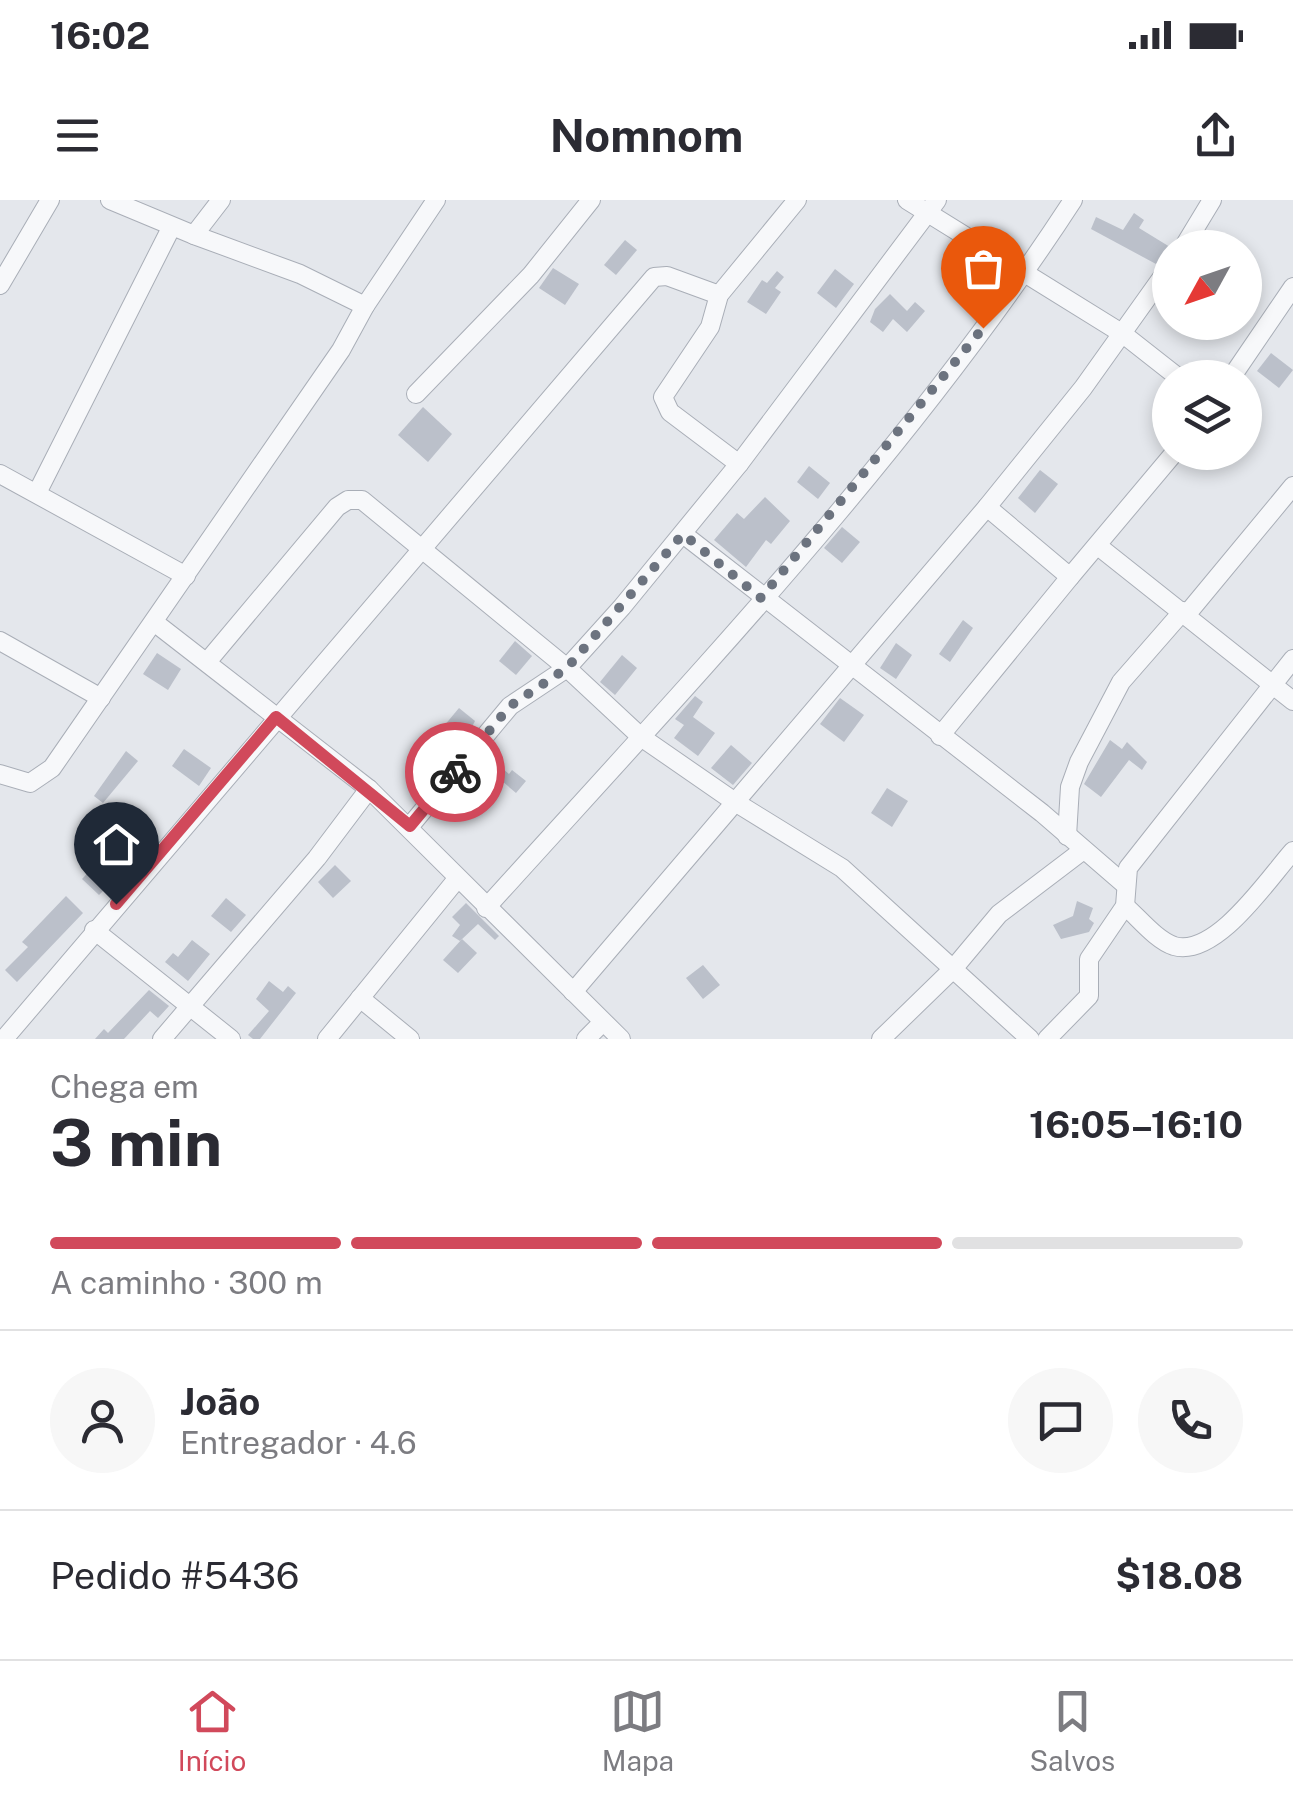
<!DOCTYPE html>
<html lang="pt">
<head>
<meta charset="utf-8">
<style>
	:root { --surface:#fff; --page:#f7f7f7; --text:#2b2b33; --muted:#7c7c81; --line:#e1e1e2; --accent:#d1495b }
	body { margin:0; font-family:"Public Sans",sans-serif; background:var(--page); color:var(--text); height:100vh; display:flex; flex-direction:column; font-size:38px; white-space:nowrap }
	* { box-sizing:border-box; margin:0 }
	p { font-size:32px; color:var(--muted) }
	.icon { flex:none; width:55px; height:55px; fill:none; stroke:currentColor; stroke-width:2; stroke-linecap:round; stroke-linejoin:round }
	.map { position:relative; height:839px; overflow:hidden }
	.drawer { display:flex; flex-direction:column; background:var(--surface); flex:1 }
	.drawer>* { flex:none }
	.needle { width:65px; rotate:230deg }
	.tools { position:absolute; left:1152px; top:30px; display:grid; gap:20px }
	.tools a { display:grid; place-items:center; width:110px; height:110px; border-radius:50%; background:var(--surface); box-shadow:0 5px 15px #0003; font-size:50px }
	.pin { position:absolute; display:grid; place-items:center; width:85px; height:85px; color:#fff; margin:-102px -42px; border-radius:50% 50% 50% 0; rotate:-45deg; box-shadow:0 0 10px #0007 }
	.pin .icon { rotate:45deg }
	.courier { position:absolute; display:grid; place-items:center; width:100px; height:100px; margin:-50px; border:8px solid #d1495b; border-radius:50%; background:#fff; color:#222; box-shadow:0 2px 12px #0007 }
	.summary em { font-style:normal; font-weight:700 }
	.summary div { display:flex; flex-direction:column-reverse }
	.summary { display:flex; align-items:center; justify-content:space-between; height:170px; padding:0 50px }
	h1 { font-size:65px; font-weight:700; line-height:75px }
	.bar { display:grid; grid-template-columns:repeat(4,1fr); gap:15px 10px; align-content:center; height:120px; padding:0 50px }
	.bar i { height:12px; border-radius:8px; background:var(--line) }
	.bar .selected { background:var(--accent) }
	.bar p { grid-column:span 4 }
	.line { display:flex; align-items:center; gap:25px; padding:0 50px; border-top:2px solid var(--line) }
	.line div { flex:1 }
	.round { display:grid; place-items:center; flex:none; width:105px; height:105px; border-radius:52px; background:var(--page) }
	.status { display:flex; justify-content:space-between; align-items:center; height:70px; padding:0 50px; background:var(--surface); direction:ltr }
	.status svg { height:28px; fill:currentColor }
	header { display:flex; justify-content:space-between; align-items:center; height:130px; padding:0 50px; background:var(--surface); font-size:45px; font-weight:700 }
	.tab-bar { display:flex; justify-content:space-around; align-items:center; height:140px; border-top:2px solid var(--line); background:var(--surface); font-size:28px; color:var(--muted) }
	.tab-bar a { display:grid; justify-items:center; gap:5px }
	.tab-bar .selected { color:var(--accent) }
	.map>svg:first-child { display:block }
	.building { fill:#bbc0ca }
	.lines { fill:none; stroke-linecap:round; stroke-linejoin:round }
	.minor-casing { stroke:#a9aeb7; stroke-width:20 }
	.minor { stroke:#f7f8fa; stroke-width:18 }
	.done { stroke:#6c737f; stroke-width:10; stroke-dasharray:0 18 }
	.route { stroke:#d1495b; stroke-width:12 }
</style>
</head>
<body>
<div class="status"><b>16:02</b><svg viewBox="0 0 49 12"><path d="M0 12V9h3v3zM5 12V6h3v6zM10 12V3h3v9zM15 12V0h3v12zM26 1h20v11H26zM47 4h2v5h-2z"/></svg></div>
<header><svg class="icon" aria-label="menu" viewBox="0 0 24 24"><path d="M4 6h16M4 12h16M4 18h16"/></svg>Nomnom<svg class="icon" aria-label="share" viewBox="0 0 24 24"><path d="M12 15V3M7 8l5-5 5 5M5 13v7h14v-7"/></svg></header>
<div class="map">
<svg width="1293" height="839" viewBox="0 0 1293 839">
	<rect width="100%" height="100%" fill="#e4e7ec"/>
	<!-- building -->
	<g class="building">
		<path d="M1134 13 1144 20 1139 28 1170 47 1156 64 1091 29 1096 17 1123 30Z"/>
		<path d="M625 40 637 50 616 75 604 65Z"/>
		<path d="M553 68 579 84 565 105 539 88Z"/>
		<path d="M835 69 854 84 836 108 817 93Z"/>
		<path d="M777 71 784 77 775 88 781 92 766 114 747 102 762 80 767 83Z"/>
		<path d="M890 94 907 111 915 102 925 111 907 132 893 119 883 132 870 122 875 109Z"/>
		<path d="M1271 153 1293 170 1279 188 1257 171Z"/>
		<path d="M423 207 452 234 428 262 398 235Z"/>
		<path d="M809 266 830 283 818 299 797 282Z"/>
		<path d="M1040 270 1058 284 1035 313 1018 298Z"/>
		<path d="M765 297 790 321 771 344 766 340 746 367 714 340 737 313 744 319Z"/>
		<path d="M842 327 860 342 842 363 824 348Z"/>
		<path d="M963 420 973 428 950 462 939 454Z"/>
		<path d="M515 441 532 456 516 475 499 461Z"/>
		<path d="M896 443 912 455 896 479 880 468Z"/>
		<path d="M157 453 181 469 168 490 143 474Z"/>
		<path d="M622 455 637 468 615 495 600 482Z"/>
		<path d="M695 496 703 502 693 517 715 533 698 556 674 538 684 525 675 519Z"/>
		<path d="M840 498 864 515 844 542 820 524Z"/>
		<path d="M459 508 475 521 464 542 444 526Z"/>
		<path d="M1110 540 1122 549 1127 542 1147 562 1142 570 1129 560 1101 597 1084 584Z"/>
		<path d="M731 545 752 563 733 585 711 568Z"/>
		<path d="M184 549 211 568 199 586 172 566Z"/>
		<path d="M126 551 138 561 103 603 94 596Z"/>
		<path d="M490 558 509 574 512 570 526 581 516 593 495 575 490 581 476 569Z"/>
		<path d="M887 588 908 601 892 627 871 613Z"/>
		<path d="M97 663 114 680 99 695 82 679Z"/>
		<path d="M335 665 351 681 333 698 318 682Z"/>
		<path d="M66 696 83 713 17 782 5 770 28 747 22 742Z"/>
		<path d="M226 698 246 715 231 732 211 716Z"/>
		<path d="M1077 701 1093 708 1089 719 1094 723 1089 732 1061 739 1053 725 1073 716Z"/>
		<path d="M466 703 499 736 495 740 478 724 460 741 452 736 460 725 452 717Z"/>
		<path d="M462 739 477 753 458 773 443 760Z"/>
		<path d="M192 740 210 754 188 781 165 762 173 753 178 757Z"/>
		<path d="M703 765 720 785 703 799 686 778Z"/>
		<path d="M269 781 283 792 288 786 296 793 260 839H253L248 835 269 811 256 799Z"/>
		<path d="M149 790 169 806 158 818 150 811 124 839H95L104 829 108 833Z"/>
	</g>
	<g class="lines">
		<defs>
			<g id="minor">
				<path d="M110 0 194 35 221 0"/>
				<path d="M907 0 1123 134 1179 178"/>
				<path d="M194 35 300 74 365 106"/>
				<path d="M1183 48 1212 0"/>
				<path d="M0 85 50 0"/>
				<path d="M1231 178 1293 87"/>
				<path d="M416 194 531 75 591 0"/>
				<path d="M739 264 670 212 663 197 710 127 719 95 797 0"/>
				<path d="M0 274 186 376"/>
				<path d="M37 293 171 28"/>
				<path d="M987 307 1070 377 1175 252"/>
				<path d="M683 334 1042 613 1123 683"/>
				<path d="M1098 346 1293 501"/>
				<path d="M1187 414 1293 286"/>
				<path d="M154 422 369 589 621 839"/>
				<path d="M0 441 101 498"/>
				<path d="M207 462 337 307 348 300H362L567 468 641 537 735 602 842 668 1030 839"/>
				<path d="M940 536 1070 377"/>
				<path d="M0 574 30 583 52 568 341 150 365 106 436 0"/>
				<path d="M410 626 510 506 567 468 622 407 739 264 937 0"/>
				<path d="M1067 636 1070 587 1079 562 1121 482 1183 411"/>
				<path d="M1125 706C1139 718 1156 740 1174 746 1216 758 1268 679 1293 651"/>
				<path d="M486 708C689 483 908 254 1073 0"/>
				<path d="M94 730 231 839"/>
				<path d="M573 792 987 307 1083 188 1170 66"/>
				<path d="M360 798 410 839"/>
				<path d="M4 839 654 77 667 76 719 95"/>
				<path d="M162 839 317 658 369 589"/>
				<path d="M327 839 457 679"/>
				<path d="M586 839 603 822"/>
				<path d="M881 839 953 769 999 714 1082 651"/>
				<path d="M1047 839 1089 796V759L1125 706 1128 668 1293 459"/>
			</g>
		</defs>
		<!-- minor casing -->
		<use href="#minor" class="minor-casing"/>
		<!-- minor -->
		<use href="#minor" class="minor"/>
	</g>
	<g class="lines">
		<!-- done -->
		<path class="done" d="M455 572 510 506 567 468 683 334 761 398 983 128"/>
		<!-- route -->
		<path class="route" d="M116 704 276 517 410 626 455 572"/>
	</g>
</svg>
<div class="tools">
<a><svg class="needle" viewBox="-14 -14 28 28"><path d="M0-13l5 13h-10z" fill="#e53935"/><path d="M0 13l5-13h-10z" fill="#7c7c81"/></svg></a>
<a><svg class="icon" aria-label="layers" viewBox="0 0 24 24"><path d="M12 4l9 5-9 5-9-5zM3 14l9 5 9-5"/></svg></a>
</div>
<div class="pin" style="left:983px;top:128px;background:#ea580c"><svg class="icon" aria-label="bag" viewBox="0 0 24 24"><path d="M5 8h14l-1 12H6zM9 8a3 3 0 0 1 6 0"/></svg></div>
<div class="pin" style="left:116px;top:704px;background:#1f2937"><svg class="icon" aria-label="home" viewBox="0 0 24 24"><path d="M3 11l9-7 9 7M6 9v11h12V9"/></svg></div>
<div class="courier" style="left:455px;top:572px"><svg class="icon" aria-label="bike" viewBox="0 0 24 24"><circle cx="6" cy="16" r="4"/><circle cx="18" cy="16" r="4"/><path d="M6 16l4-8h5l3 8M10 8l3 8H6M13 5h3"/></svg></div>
</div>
<section class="drawer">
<div class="summary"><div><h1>3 min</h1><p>Chega em</p></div><em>16:05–16:10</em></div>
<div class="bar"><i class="selected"></i><i class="selected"></i><i class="selected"></i><i></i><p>A caminho · 300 m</p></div>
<div class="line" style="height:180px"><a class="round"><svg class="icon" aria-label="person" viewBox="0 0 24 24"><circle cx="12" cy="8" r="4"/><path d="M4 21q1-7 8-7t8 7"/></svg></a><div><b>João</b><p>Entregador · 4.6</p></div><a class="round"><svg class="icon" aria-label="chat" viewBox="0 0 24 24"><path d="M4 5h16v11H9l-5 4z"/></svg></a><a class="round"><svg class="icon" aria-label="phone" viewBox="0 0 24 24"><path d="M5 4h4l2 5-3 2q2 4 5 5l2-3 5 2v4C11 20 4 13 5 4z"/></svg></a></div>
<div class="line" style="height:130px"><div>Pedido #5436</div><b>$18.08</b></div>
</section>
<nav class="tab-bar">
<a class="selected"><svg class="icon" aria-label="home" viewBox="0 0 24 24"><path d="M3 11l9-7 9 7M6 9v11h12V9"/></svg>Início</a>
<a><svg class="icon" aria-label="map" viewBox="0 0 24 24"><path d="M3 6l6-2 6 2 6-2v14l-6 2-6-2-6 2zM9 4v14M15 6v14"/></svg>Mapa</a>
<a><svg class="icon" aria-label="saved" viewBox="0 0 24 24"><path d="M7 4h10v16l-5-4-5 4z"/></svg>Salvos</a>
</nav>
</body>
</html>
